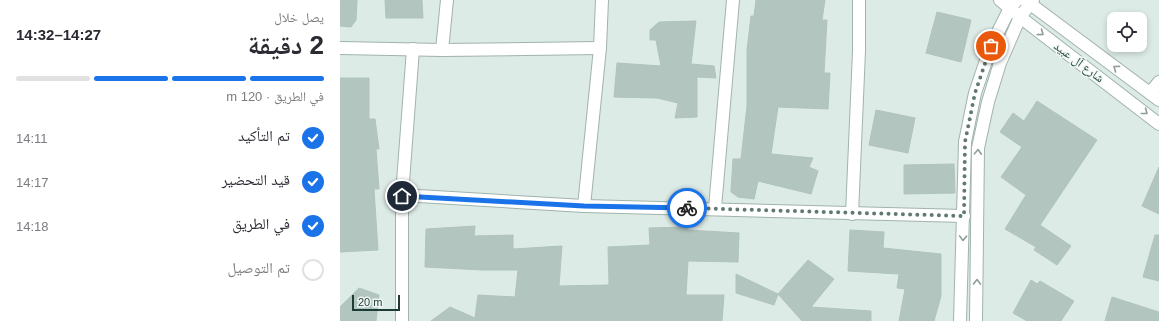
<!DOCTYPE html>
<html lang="ar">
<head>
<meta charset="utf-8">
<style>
	:root { --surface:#fff; --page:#f2f2f3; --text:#2b2b33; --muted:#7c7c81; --line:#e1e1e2; --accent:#1a73e8 }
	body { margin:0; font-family:Arial,"Noto Naskh Arabic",sans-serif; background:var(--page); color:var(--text); direction:rtl; height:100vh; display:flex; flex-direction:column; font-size:15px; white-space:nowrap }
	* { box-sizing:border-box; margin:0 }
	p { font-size:13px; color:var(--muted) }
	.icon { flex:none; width:22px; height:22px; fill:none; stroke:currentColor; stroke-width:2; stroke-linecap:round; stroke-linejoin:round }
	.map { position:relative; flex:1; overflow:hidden; direction:ltr }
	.panel { display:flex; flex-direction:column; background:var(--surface); width:340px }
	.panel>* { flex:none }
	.fabs { position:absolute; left:767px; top:12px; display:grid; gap:8px }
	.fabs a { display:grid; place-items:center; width:40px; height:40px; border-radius:8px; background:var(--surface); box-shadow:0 2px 6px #0003; font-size:20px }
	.scale { position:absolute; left:12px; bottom:10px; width:48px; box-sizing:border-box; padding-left:4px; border:2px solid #1e3b35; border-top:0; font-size:11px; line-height:14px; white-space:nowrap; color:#1e3b35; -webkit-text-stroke:3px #eef7f3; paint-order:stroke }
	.pin { position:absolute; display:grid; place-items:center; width:34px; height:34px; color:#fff; margin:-17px; border:2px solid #fff; border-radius:50%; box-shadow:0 1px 4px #0007 }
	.courier { position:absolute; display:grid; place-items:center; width:40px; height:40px; margin:-20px; border:3px solid #1a73e8; border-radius:50%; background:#fff; color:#222; box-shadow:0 1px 5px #0007 }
	.summary em { font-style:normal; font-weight:700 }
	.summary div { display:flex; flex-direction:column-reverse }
	.summary { display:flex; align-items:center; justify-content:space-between; height:68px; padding:0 16px }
	h1 { font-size:26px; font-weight:700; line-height:30px }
	.bar { display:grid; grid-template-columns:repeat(4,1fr); gap:6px 4px; align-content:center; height:48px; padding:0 16px }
	.bar i { height:5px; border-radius:3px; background:var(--line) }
	.bar .active { background:var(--accent) }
	.bar p { grid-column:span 4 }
	ol { padding:0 16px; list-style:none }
	li { display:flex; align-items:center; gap:12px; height:44px }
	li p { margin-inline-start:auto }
	li .icon { padding:4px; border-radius:50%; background:var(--accent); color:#fff; stroke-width:4 }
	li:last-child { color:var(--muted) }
	li i { width:22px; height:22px; border:2px solid var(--line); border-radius:50% }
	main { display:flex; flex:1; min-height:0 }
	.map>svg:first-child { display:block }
	.building { fill:#b3c5bf; stroke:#afc4bd }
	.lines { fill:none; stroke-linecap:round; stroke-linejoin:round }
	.minor-casing { stroke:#a0b3ad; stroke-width:14 }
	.minor { stroke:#fff; stroke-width:12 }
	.oneway { stroke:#8e9d9a }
	.done { stroke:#617973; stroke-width:4; stroke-dasharray:0 7.2 }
	.route { stroke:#1a73e8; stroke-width:5 }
	.labels { text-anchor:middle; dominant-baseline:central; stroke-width:3; stroke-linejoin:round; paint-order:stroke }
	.street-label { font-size:12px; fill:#1e3b35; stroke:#eef7f3 }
</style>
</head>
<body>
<main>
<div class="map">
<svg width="819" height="321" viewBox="0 0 819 321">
	<rect width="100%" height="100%" fill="#ddebe6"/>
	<!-- building -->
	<g class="building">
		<path d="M0 0H17L16 20 11 27 0 26Z"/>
		<path d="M45 0H82L83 18H46Z"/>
		<path d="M416 0H485L482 20H487L484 73H490L488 109 438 107 431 154 473 158 469 167 478 171 471 194 418 181 414 199 398 197 391 192 393 159H401L407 106V50L411 16H414Z"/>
		<path d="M597 12 631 20 621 62 586 53Z"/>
		<path d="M356 21 351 64 374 66 376 78 357 77V117L335 118 338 103 317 98 274 97 277 63 321 66 316 40H310V30L319 22Z"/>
		<path d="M0 78H29V119H35L39 149H36L39 189H34L38 250 0 252Z"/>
		<path d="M697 101 757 140 700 225 731 246 717 265 694 250 696 247 665 229 686 195 661 177 682 147 660 132 673 113 684 121Z"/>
		<path d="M536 110 575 118 568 153 529 145Z"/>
		<path d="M614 164 615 193 564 194V165Z"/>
		<path d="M819 167V214L802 206Z"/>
		<path d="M135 226 134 236 173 235V249L222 246 219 286 269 285 268 247 310 245 309 228 348 227V230L399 233 398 262 348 261 346 295H384L382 321H91L110 307 135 318 138 295 175 297 178 270H141L85 267 86 229Z"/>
		<path d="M510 230 544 232 543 248 601 254V296L594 321H559L565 289 557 288 559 274 508 271Z"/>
		<path d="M815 235H819V281L803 277Z"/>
		<path d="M468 260 494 279 471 307 531 311V321H462L438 294Z"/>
		<path d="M396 274 438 294 434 305 396 293Z"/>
		<path d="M691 280 697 284 700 281 734 301 721 321H687L673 313Z"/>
		<path d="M19 288 39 295 36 321H0V307Z"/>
		<path d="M772 297 819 312V321H765Z"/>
	</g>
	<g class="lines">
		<defs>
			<g id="minor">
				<path d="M660 0 680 17 819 124"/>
				<path d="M685 0 819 100"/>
				<path d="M0 48 102 50 260 48"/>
				<path d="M102 50 107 0"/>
				<path d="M810 93 819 82"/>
				<path d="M62 195 244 206 624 216"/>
				<path d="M244 206 260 48 262 0"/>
				<path d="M375 208 393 0"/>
				<path d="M512 214 519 51V0"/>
				<path d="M62 321V195L73 49"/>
				<path d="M620 321 625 142 635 93 651 46 670 8 677 0"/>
				<path d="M636 321 638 148 648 102 660 63 680 17 693 0"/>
			</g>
		</defs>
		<!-- minor casing -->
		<use href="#minor" class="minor-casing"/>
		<!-- minor -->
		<use href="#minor" class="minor"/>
	</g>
	<!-- one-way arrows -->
	<defs><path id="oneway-chevron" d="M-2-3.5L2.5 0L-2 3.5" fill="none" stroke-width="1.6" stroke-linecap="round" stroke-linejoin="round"/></defs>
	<g class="oneway">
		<use href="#oneway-chevron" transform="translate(701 33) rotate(37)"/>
		<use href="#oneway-chevron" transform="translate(776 68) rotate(-144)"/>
		<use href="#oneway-chevron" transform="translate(805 112) rotate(38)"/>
		<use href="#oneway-chevron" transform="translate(638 152) rotate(-87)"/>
		<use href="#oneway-chevron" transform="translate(623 238) rotate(92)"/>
		<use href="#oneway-chevron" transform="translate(637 282) rotate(-89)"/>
	</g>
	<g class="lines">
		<!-- done -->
		<path class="done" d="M347 208 624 216 625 142 635 93 651 46"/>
		<!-- route -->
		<path class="route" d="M62 196 244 206 347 208"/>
	</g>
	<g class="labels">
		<!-- street labels -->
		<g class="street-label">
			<text transform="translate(739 62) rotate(37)">شارع آل عبيد</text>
		</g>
	</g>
</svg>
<div class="fabs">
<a><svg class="icon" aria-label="locate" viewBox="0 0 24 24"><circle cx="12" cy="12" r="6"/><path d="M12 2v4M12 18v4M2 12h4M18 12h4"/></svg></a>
</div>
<div class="scale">20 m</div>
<div class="pin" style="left:651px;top:46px;background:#ea580c"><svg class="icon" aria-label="bag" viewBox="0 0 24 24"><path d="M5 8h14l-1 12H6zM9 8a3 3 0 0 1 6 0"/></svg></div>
<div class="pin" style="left:62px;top:196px;background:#1f2937"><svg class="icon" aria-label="home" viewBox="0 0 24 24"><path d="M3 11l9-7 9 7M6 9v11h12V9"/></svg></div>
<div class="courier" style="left:347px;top:208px"><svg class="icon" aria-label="bike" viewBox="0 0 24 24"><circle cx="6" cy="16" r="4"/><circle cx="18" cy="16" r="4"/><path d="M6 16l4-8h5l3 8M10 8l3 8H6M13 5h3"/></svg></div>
</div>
<section class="panel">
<div class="summary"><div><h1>2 دقيقة</h1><p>يصل خلال</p></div><em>14:27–14:32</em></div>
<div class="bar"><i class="active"></i><i class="active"></i><i class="active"></i><i></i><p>في الطريق · 120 m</p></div>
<ol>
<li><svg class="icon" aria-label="check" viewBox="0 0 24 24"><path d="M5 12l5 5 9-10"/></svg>تم التأكيد<p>14:11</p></li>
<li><svg class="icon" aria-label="check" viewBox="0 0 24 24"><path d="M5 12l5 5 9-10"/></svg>قيد التحضير<p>14:17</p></li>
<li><svg class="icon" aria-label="check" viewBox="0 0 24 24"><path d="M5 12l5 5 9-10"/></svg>في الطريق<p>14:18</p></li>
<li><i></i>تم التوصيل</li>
</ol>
</section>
</main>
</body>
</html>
